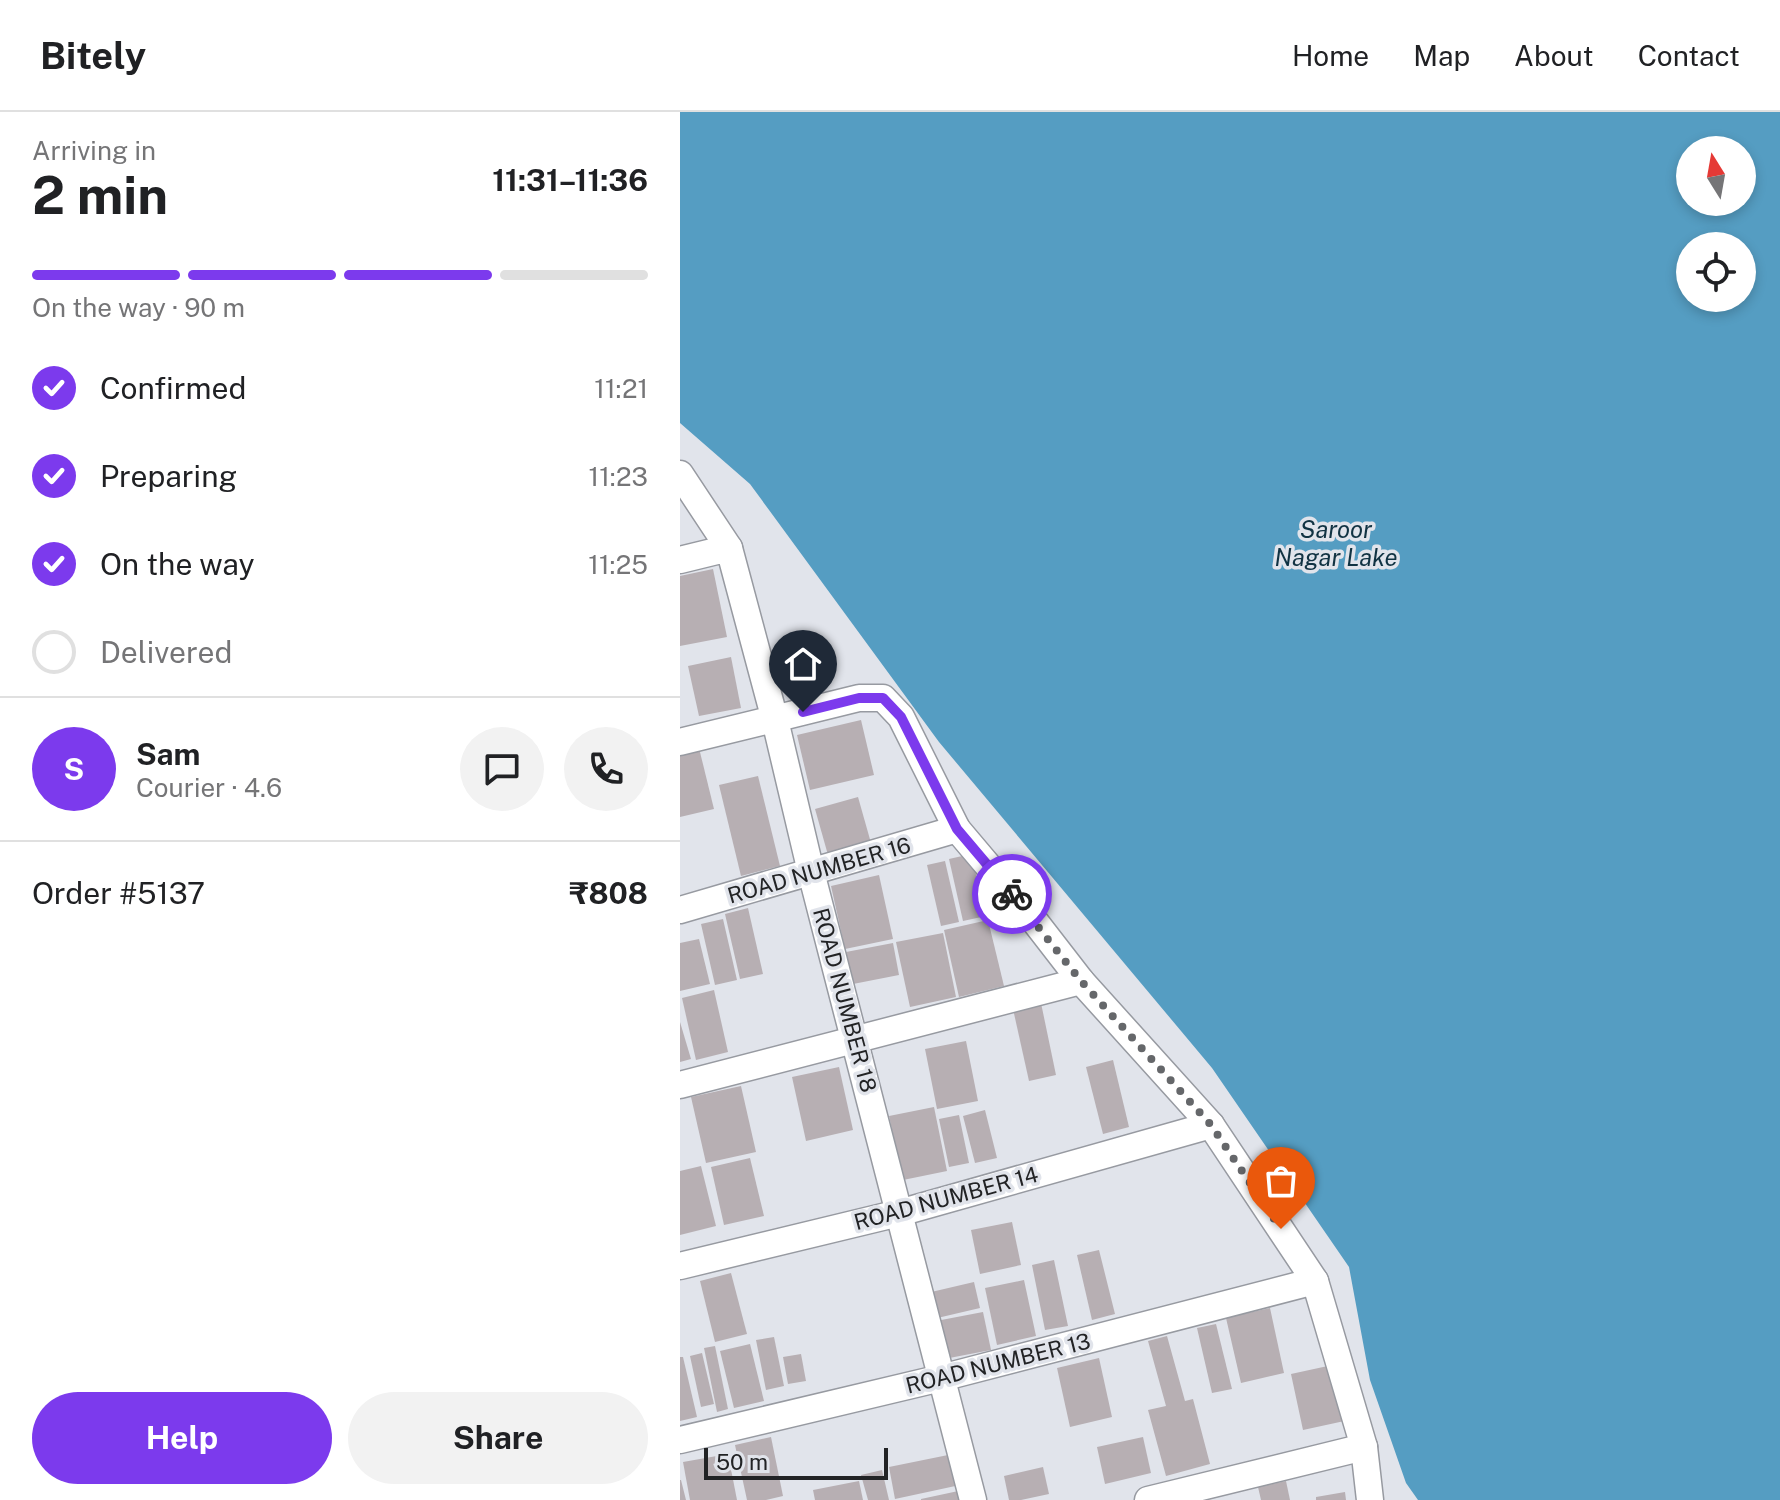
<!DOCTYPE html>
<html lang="en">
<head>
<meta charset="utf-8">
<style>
	:root { --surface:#fff; --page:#f2f2f2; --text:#202124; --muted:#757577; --line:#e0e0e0; --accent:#7c3aed }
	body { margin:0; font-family:"Public Sans",sans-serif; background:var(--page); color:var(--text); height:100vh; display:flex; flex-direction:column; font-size:30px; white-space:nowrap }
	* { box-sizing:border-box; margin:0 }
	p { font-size:26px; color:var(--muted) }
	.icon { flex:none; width:44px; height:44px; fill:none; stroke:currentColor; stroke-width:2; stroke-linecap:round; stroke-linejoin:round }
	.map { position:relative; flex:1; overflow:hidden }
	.drawer { display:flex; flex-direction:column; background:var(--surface); width:680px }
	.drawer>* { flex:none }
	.needle { width:52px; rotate:349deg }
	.buttons { position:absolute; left:996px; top:24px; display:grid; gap:16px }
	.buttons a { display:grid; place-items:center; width:80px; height:80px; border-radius:50%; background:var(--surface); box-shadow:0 4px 12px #0003; font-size:40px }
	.scale { position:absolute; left:24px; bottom:20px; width:184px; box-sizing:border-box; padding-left:8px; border:4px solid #222325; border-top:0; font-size:22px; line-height:28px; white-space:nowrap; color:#222325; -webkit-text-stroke:6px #e1e4eb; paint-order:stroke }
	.pin { position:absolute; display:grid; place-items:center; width:68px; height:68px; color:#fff; margin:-82px -34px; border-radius:50% 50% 50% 0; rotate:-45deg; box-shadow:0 0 8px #0007 }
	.pin .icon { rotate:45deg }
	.courier { position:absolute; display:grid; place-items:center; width:80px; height:80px; margin:-40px; border:6px solid #7c3aed; border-radius:50%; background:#fff; color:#222; box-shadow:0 2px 10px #0007 }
	.summary em { font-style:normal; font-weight:700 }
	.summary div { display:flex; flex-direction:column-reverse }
	.summary { display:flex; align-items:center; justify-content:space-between; height:136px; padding:0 32px }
	h1 { font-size:52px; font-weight:700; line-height:60px }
	.bar { display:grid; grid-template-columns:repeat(4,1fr); gap:12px 8px; align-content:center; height:96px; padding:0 32px }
	.bar i { height:10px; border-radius:6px; background:var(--line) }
	.bar .active { background:var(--accent) }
	.bar p { grid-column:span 4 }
	.line { display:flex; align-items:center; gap:20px; padding:0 32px; border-top:2px solid var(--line) }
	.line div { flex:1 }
	.round { display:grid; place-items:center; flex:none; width:84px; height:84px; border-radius:42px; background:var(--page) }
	ol { padding:0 32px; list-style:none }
	li { display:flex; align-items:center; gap:24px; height:88px }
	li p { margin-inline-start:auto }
	li .icon { padding:8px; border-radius:50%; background:var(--accent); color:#fff; stroke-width:4 }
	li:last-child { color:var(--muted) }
	li i { width:44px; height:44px; border:4px solid var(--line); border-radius:50% }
	.primary-button { display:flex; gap:16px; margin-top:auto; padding:16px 32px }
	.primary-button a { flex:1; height:92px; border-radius:48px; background:var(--accent); color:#fff; font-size:32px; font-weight:700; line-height:92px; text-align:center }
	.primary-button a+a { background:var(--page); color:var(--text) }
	header { display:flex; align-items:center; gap:48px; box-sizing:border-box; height:112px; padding:0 40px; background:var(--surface); border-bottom:2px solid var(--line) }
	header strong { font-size:38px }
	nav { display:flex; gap:44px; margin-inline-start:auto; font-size:28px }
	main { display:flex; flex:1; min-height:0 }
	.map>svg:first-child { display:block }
	.water { fill:#559dc2; fill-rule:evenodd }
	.building { fill:#b7afb3 }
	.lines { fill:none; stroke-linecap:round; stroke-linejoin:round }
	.minor-casing { stroke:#979aa1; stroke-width:29 }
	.minor { stroke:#fff; stroke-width:26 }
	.done { stroke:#65676a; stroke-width:8; stroke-dasharray:0 14.4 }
	.route { stroke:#7c3aed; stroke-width:10 }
	.labels { text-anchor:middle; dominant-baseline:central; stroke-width:7; stroke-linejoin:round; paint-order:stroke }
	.street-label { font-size:22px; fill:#222325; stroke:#e1e4eb }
	.water-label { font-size:24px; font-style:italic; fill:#113343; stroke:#e1e4eb }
</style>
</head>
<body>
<header>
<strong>Bitely</strong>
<nav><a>Home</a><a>Map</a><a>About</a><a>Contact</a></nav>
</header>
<main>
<section class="drawer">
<div class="summary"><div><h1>2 min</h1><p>Arriving in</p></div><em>11:31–11:36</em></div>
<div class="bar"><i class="active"></i><i class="active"></i><i class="active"></i><i></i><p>On the way · 90 m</p></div>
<ol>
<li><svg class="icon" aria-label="check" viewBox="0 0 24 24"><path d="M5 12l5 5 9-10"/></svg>Confirmed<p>11:21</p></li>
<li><svg class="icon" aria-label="check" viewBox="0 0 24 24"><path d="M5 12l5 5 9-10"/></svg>Preparing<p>11:23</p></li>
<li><svg class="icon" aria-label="check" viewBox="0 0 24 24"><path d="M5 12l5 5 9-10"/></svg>On the way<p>11:25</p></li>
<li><i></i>Delivered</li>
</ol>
<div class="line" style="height:144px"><b class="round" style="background:var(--accent);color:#fff">S</b><div><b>Sam</b><p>Courier · 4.6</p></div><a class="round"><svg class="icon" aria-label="chat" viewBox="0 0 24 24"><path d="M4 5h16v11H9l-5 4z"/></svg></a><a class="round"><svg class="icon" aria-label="phone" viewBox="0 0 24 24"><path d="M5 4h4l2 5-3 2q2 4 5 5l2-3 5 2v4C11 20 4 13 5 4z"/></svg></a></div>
<div class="line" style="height:104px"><div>Order #5137</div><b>₹808</b></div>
<div class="primary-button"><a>Help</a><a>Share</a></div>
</section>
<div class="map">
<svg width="1100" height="1388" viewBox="0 0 1100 1388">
	<rect width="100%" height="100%" fill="#e1e4eb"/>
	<!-- water -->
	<path class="water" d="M0 0H1100V1388H738L726 1371 690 1268 669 1155 532 956 259 630 70 372 0 311ZM1010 38H1062V90H1010ZM1010 134H1062V186H1010Z"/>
	<!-- building -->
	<g class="building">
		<path d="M33 457 47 525 0 534V464Z"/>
		<path d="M51 545 61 596 19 604 8 554Z"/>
		<path d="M181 608 194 663 130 678 117 623Z"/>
		<path d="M19 636 34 697 0 705V640Z"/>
		<path d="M78 664 100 754 61 764 39 673Z"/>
		<path d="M178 685 191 731 148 743 135 697Z"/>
		<path d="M291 742 306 804 283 809 269 747Z"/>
		<path d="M265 749 279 810 261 814 247 753Z"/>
		<path d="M199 763 213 827 165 837 151 774Z"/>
		<path d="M68 796 83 862 60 867 45 802Z"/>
		<path d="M43 807 57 868 35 873 21 812Z"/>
		<path d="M308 808 324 874 279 885 264 818Z"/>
		<path d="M263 821 276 885 230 895 216 830Z"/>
		<path d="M19 827 30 872 0 879V831Z"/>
		<path d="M213 831 219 863 173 872 166 840Z"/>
		<path d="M34 878 48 940 16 948 2 886Z"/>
		<path d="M361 891 376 963 349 969 333 897Z"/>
		<path d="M0 910 11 947 0 950Z"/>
		<path d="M286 929 298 989 257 997 245 937Z"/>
		<path d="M433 948 449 1015 423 1022 406 955Z"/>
		<path d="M159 955 173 1018 126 1029 112 965Z"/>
		<path d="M61 974 76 1040 26 1051 11 985Z"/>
		<path d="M254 995 267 1059 223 1068 209 1004Z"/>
		<path d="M305 998 317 1046 295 1051 283 1004Z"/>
		<path d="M279 1003 289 1051 269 1055 259 1007Z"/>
		<path d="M70 1046 84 1104 44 1113 31 1055Z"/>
		<path d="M21 1054 36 1114 0 1123V1059Z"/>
		<path d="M332 1110 341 1153 300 1162 291 1118Z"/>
		<path d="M419 1138 435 1202 412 1208 397 1143Z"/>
		<path d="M374 1148 388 1214 365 1218 352 1153Z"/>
		<path d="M51 1161 67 1222 35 1230 20 1169Z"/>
		<path d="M344 1168 356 1224 317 1233 305 1176Z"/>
		<path d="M294 1170 300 1196 253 1207 247 1181Z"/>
		<path d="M590 1196 604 1261 561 1271 546 1206Z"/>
		<path d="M303 1200 311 1238 264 1247 256 1209Z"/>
		<path d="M536 1212 552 1277 532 1281 517 1216Z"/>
		<path d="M487 1224 505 1289 513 1287 530 1352 486 1364 468 1298 486 1294 468 1229Z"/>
		<path d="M94 1225 104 1274 86 1278 76 1228Z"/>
		<path d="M70 1232 84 1289 54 1296 40 1239Z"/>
		<path d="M35 1234 48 1297 37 1300 24 1236Z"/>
		<path d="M22 1241 34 1292 21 1295 10 1244Z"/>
		<path d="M121 1242 126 1269 108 1272 103 1245Z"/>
		<path d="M0 1245H3L17 1305 0 1309Z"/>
		<path d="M419 1246 432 1305 390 1315 377 1256Z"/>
		<path d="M657 1252 669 1308 623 1318 611 1262Z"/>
		<path d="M91 1325 103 1384 86 1388H67L55 1333Z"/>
		<path d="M463 1325 471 1361 425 1372 417 1335Z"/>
		<path d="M48 1342 57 1388H10L3 1350Z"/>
		<path d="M273 1342 280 1373 215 1387 209 1355Z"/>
		<path d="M363 1355 369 1382 341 1388H329L324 1364Z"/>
		<path d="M202 1358 209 1388H188L181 1363Z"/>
		<path d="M0 1368H1L6 1388H0Z"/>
		<path d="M179 1369 183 1388H135L133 1378Z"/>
		<path d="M606 1369 610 1388H581L578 1375Z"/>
		<path d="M283 1378 285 1388H241V1387Z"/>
		<path d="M665 1380 666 1388H636V1385Z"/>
	</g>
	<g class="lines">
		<defs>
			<g id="minor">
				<path d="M0 362 49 436"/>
				<path d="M0 448 49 436 95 608 131 760 293 1388"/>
				<path d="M0 630 179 586H203L221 605 277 717 353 807 401 869 531 1013 635 1169 684 1335 690 1388"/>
				<path d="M0 798 277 717"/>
				<path d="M0 973 401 869"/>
				<path d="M0 1154 219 1101 531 1013"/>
				<path d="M0 1328 261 1266 635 1169"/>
				<path d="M468 1388 684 1335"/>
			</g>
		</defs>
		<!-- minor casing -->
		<use href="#minor" class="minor-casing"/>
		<!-- minor -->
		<use href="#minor" class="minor"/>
	</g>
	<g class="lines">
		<!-- done -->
		<path class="done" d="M332 782 401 869 531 1013 601 1117"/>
		<!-- route -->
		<path class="route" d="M123 600 179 586H203L221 605 277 717 332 782"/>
	</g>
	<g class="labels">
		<!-- street labels -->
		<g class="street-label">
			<text transform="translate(139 758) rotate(-16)">ROAD NUMBER 16</text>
			<text transform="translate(165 888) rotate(75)">ROAD NUMBER 18</text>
			<text transform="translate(266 1086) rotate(-15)">ROAD NUMBER 14</text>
			<text transform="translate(318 1251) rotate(-14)">ROAD NUMBER 13</text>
		</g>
		<!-- water labels -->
		<g class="water-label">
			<text x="656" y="417">Saroor<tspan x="656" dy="28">Nagar Lake</tspan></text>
		</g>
	</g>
</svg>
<div class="buttons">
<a><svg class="needle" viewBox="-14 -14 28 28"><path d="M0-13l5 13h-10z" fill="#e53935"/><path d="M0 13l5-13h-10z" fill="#757577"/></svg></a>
<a><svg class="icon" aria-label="locate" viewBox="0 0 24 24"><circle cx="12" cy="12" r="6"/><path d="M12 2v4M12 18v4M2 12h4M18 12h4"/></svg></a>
</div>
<div class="scale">50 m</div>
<div class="pin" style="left:601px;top:1117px;background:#ea580c"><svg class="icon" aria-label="bag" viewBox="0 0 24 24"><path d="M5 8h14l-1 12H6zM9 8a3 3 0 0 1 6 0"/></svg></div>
<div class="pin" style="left:123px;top:600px;background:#1f2937"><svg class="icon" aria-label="home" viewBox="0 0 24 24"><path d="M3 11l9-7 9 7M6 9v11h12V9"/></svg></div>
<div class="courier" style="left:332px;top:782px"><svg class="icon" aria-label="bike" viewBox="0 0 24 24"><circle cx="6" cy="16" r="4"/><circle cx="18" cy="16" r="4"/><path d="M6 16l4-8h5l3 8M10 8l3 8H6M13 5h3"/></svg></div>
</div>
</main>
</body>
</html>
